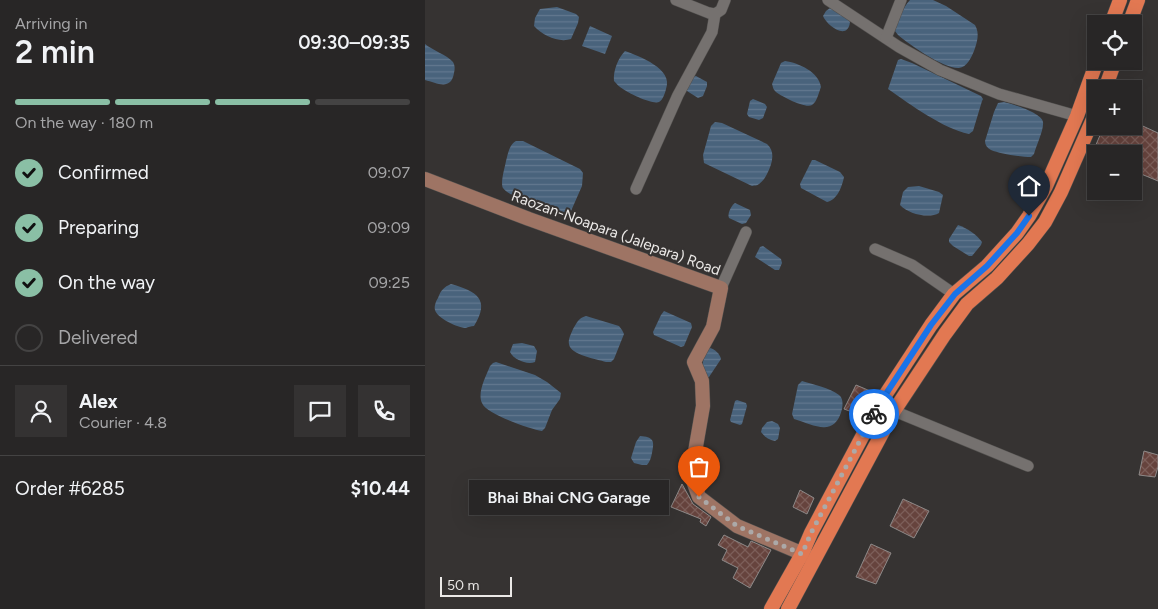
<!DOCTYPE html>
<html lang="en">
<head>
<meta charset="utf-8">
<style>
	:root { --surface:#282626; --page:#343232; --text:#f1f3f6; --muted:#a5a5a7; --line:#444343; --accent:#8abfa5 }
	body { margin:0; font-family:Figtree,sans-serif; background:var(--page); color:var(--text); height:100vh; display:flex; flex-direction:column; font-size:19px; white-space:nowrap }
	* { box-sizing:border-box; margin:0 }
	p { font-size:16px; color:var(--muted) }
	.icon { flex:none; width:28px; height:28px; fill:none; stroke:currentColor; stroke-width:2; stroke-linecap:round; stroke-linejoin:round }
	.map { position:relative; flex:1; overflow:hidden }
	.drawer { display:flex; flex-direction:column; background:var(--surface); width:425px }
	.drawer>* { flex:none }
	.tools { position:absolute; left:662px; top:15px; display:grid; gap:10px }
	.tools a { display:grid; place-items:center; width:55px; height:55px; border-radius:0px; background:var(--surface); box-shadow:0 5px 20px #0002,0 0 0 1px var(--line); font-size:25px }
	.scale { position:absolute; left:15px; bottom:12px; width:72px; box-sizing:border-box; padding-left:5px; border:2px solid #ebe9e7; border-top:0; font-size:14px; line-height:18px; white-space:nowrap; color:#ebe9e7; -webkit-text-stroke:4px #363332; paint-order:stroke }
	.pin { position:absolute; display:grid; place-items:center; width:42px; height:42px; color:#fff; margin:-51px -21px; border-radius:50% 50% 50% 0; rotate:-45deg; box-shadow:0 0 5px #0007 }
	.pin .icon { rotate:45deg }
	.courier { position:absolute; display:grid; place-items:center; width:50px; height:50px; margin:-25px; border:4px solid #1a73e8; border-radius:50%; background:#fff; color:#222; box-shadow:0 1px 6px #0007 }
	.bubble { position:absolute; height:35px; border-radius:0px; background:var(--surface); box-shadow:0 5px 20px #0002,0 0 0 1px var(--line); font-size:16px; font-weight:600; line-height:35px; text-align:center }
	.summary em { font-style:normal; font-weight:600 }
	.summary div { display:flex; flex-direction:column-reverse }
	.summary { display:flex; align-items:center; justify-content:space-between; height:85px; padding:0 15px }
	h1 { font-size:32px; font-weight:600; line-height:38px }
	.bar { display:grid; grid-template-columns:repeat(4,1fr); gap:8px 5px; align-content:center; height:60px; padding:0 15px }
	.bar i { height:6px; border-radius:4px; background:var(--line) }
	.bar .active { background:var(--accent) }
	.bar p { grid-column:span 4 }
	.line { display:flex; align-items:center; gap:12px; padding:0 15px; border-top:1px solid var(--line) }
	.line div { flex:1 }
	.round { display:grid; place-items:center; flex:none; width:52px; height:52px; border-radius:0px; background:var(--page) }
	ol { padding:0 15px; list-style:none }
	li { display:flex; align-items:center; gap:15px; height:55px }
	li p { margin-inline-start:auto }
	li .icon { padding:5px; border-radius:50%; background:var(--accent); color:#111; stroke-width:4 }
	li:last-child { color:var(--muted) }
	li i { width:28px; height:28px; border:2px solid var(--line); border-radius:50% }
	main { display:flex; flex:1; min-height:0 }
	.map>svg:first-child { display:block }
	.water { fill:url(#water-rules) }
	.building { fill:url(#building-cross-hatch); stroke:#8d8988 }
	.lines { fill:none; stroke-linecap:round; stroke-linejoin:round }
	.minor-casing { stroke:#53514f; stroke-width:12 }
	.secondary-casing { stroke:#53514f; stroke-width:15 }
	.trunk-casing { stroke:#53514f; stroke-width:15 }
	.minor { stroke:#75716f; stroke-width:11 }
	.secondary { stroke:#9e7464; stroke-width:14 }
	.trunk { stroke:#e27852; stroke-width:14 }
	.done { stroke:#aca9a8; stroke-width:5; stroke-dasharray:0 9 }
	.route { stroke:#1a73e8; stroke-width:6 }
	.labels { text-anchor:middle; dominant-baseline:central; stroke-width:4; stroke-linejoin:round; paint-order:stroke }
	.street-label { font-size:15px; fill:#ebe9e7; stroke:#363332 }
</style>
</head>
<body>
<main>
<section class="drawer">
<div class="summary"><div><h1>2 min</h1><p>Arriving in</p></div><em>09:30–09:35</em></div>
<div class="bar"><i class="active"></i><i class="active"></i><i class="active"></i><i></i><p>On the way · 180 m</p></div>
<ol>
<li><svg class="icon" aria-label="check" viewBox="0 0 24 24"><path d="M5 12l5 5 9-10"/></svg>Confirmed<p>09:07</p></li>
<li><svg class="icon" aria-label="check" viewBox="0 0 24 24"><path d="M5 12l5 5 9-10"/></svg>Preparing<p>09:09</p></li>
<li><svg class="icon" aria-label="check" viewBox="0 0 24 24"><path d="M5 12l5 5 9-10"/></svg>On the way<p>09:25</p></li>
<li><i></i>Delivered</li>
</ol>
<div class="line" style="height:90px"><a class="round"><svg class="icon" aria-label="person" viewBox="0 0 24 24"><circle cx="12" cy="8" r="4"/><path d="M4 21q1-7 8-7t8 7"/></svg></a><div><b>Alex</b><p>Courier · 4.8</p></div><a class="round"><svg class="icon" aria-label="chat" viewBox="0 0 24 24"><path d="M4 5h16v11H9l-5 4z"/></svg></a><a class="round"><svg class="icon" aria-label="phone" viewBox="0 0 24 24"><path d="M5 4h4l2 5-3 2q2 4 5 5l2-3 5 2v4C11 20 4 13 5 4z"/></svg></a></div>
<div class="line" style="height:65px"><div>Order #6285</div><b>$10.44</b></div>
</section>
<div class="map">
<svg width="733" height="609" viewBox="0 0 733 609">
	<defs>
		<pattern id="water-rules" width="6" height="5" patternUnits="userSpaceOnUse" patternTransform="scale(1.25)"><rect width="6" height="5" fill="#49637c"/><path d="M0 2.5h6" fill="none" stroke="#63798f"/></pattern>
		<pattern id="building-cross-hatch" width="8" height="8" patternUnits="userSpaceOnUse" patternTransform="scale(1.25)"><rect width="8" height="8" fill="#66433d"/><path d="M0 0l8 8M0 8l8-8" fill="none" stroke="#7c5e59"/></pattern>
	</defs>
	<rect width="100%" height="100%" fill="#363332"/>
	<!-- water -->
	<g class="water">
		<path d="M485 0H508L521 6 550 25C555 34 552 42 549 51 546 58 542 67 534 68 519 69 485 45 473 35L470 31C474 20 477 8 485 0Z"/>
		<path d="M132 7 151 14 154 17 153 23 146 39C134 43 118 36 109 26L110 18 115 9Z"/>
		<path d="M405 8C412 10 421 15 425 22 423 41 402 26 398 16L401 11Z"/>
		<path d="M165 26 187 36 180 54 157 46Z"/>
		<path d="M0 44C7 50 22 55 28 62 30 65 30 69 29 73 26 91 12 83 0 80Z"/>
		<path d="M200 51C214 56 249 69 241 89 240 93 238 100 234 102 228 105 203 93 198 89 194 87 192 84 189 81 188 71 193 58 200 51Z"/>
		<path d="M476 59 487 63 556 96 558 99 557 101 548 131 544 134C517 128 486 105 463 89L473 60Z"/>
		<path d="M360 61C374 63 394 72 396 87 394 92 392 102 387 105 381 109 355 96 350 91 348 89 348 87 347 84L356 63Z"/>
		<path d="M271 76 282 82V86L278 96 273 98 262 91 261 87 267 77Z"/>
		<path d="M328 99 340 104 342 107 338 118 334 120 324 117 322 114 325 101Z"/>
		<path d="M579 102C587 104 617 113 618 122 619 130 611 146 609 154L606 157C597 157 575 154 566 150 562 148 560 145 560 141L569 112 573 103Z"/>
		<path d="M290 122 297 123 342 144C351 152 347 164 342 174 340 178 338 181 334 184 332 186 330 185 327 186L279 163 278 155 286 126Z"/>
		<path d="M91 141H98L155 169 158 173 157 186 146 211C142 213 143 213 139 213 128 212 83 197 78 188 75 183 80 167 81 161 83 154 84 145 91 141Z"/>
		<path d="M387 160H390L415 172 419 177C417 187 412 200 402 202L376 188 375 184Z"/>
		<path d="M494 186 514 192 518 195 514 213C504 219 483 214 475 205L478 192 483 187Z"/>
		<path d="M310 203 325 210 326 215 321 223 317 224 304 218C302 214 306 206 310 203Z"/>
		<path d="M533 225C542 228 552 235 557 242L556 245 547 256H544L528 246 524 242V239Z"/>
		<path d="M338 246 356 259 357 263 354 270H350L330 257 335 247Z"/>
		<path d="M26 284C51 291 66 299 49 326 46 326 43 327 41 328 33 328 12 318 10 310 9 306 11 301 13 298 16 290 19 287 26 284Z"/>
		<path d="M239 311 266 323 267 327 259 346 256 347 229 335 228 332 236 315Z"/>
		<path d="M161 316 194 326 197 330 199 334 189 359 186 362H181C172 359 145 355 144 344 143 339 146 334 148 329 152 323 153 318 161 316Z"/>
		<path d="M97 343 109 346 112 351 110 362C102 365 89 360 85 352L88 344Z"/>
		<path d="M284 348C289 348 295 354 296 359L284 377H281C276 363 277 360 284 348Z"/>
		<path d="M71 362 110 375 122 382 136 393 135 399 127 410 120 428 117 431C105 429 61 414 57 403 52 393 61 376 65 366L68 363Z"/>
		<path d="M377 381C387 384 405 388 414 395 418 398 418 404 417 409 410 438 389 425 369 419L367 414 373 385Z"/>
		<path d="M312 400 321 403 322 406 317 424 315 425 306 422 305 420 310 401Z"/>
		<path d="M347 421 353 424 355 428 353 439 350 441C344 440 340 437 336 432L337 428 342 422Z"/>
		<path d="M215 436C228 437 230 440 227 453 226 458 225 461 222 465H217L209 463 206 458 211 442Z"/>
	</g>
	<!-- building -->
	<g class="building">
		<path d="M709 122 733 133V181L709 171V154H667L679 126H709Z"/>
		<path d="M431 385 450 393 438 416 419 409Z"/>
		<path d="M719 451 733 455V467L730 477 714 475Z"/>
		<path d="M257 484 268 504 286 517 281 526 275 522 276 519 246 507Z"/>
		<path d="M375 490 389 498 382 514 368 507Z"/>
		<path d="M478 499 504 511 489 538 465 526Z"/>
		<path d="M299 535 323 547 326 541 346 550 325 588 308 578 313 568 297 560 302 550 293 545Z"/>
		<path d="M446 544 466 553 451 584 431 577Z"/>
	</g>
	<g class="lines">
		<defs>
			<g id="minor">
				<path d="M251 0 284 13 290 14 296 10 300 0"/>
				<path d="M403 0 474 47 515 70 574 94 652 116"/>
				<path d="M461 38 476 0"/>
				<path d="M211 189 253 95 287 32 290 14"/>
				<path d="M450 249 487 265 529 294"/>
				<path d="M296 288 321 232"/>
				<path d="M469 411 603 466"/>
			</g>
			<path id="secondary" d="M0 179 104 219 296 288 288 327 269 362 277 381 278 406 266 475 274 497 312 526 388 558"/>
			<g id="trunk">
				<path d="M686 24 695 0"/>
				<path d="M704 24 713 0"/>
				<path d="M680 89 690 61"/>
				<path d="M346 609 377 554 386 533 455 403 506 325 529 294 562 266 592 233 604 216 621 186 652 116 672 61"/>
				<path d="M363 609 469 411 520 334 542 304 572 278 603 244 620 222 636 192 671 112"/>
			</g>
		</defs>
		<!-- minor casing -->
		<use href="#minor" class="minor-casing"/>
		<!-- secondary casing -->
		<use href="#secondary" class="secondary-casing"/>
		<!-- trunk casing -->
		<use href="#trunk" class="trunk-casing"/>
		<!-- minor -->
		<use href="#minor" class="minor"/>
		<!-- secondary -->
		<use href="#secondary" class="secondary"/>
		<!-- trunk -->
		<use href="#trunk" class="trunk"/>
	</g>
	<g class="lines">
		<!-- done -->
		<path class="done" d="M274 497 312 526 377 554 386 533 449 414"/>
		<!-- route -->
		<path class="route" d="M449 414 455 403 506 325 530 294 562 266 592 233 604 216"/>
	</g>
	<g class="labels">
		<!-- street labels -->
		<g class="street-label">
			<text transform="translate(191 233) rotate(20)">Raozan-Noapara (Jalepara) Road</text>
		</g>
	</g>
</svg>
<div class="tools">
<a><svg class="icon" aria-label="locate" viewBox="0 0 24 24"><circle cx="12" cy="12" r="6"/><path d="M12 2v4M12 18v4M2 12h4M18 12h4"/></svg></a>
<a>+</a>
<a>−</a>
</div>
<div class="scale">50 m</div>
<div class="pin" style="left:274px;top:497px;background:#ea580c"><svg class="icon" aria-label="bag" viewBox="0 0 24 24"><path d="M5 8h14l-1 12H6zM9 8a3 3 0 0 1 6 0"/></svg></div>
<div class="pin" style="left:604px;top:216px;background:#1f2937"><svg class="icon" aria-label="home" viewBox="0 0 24 24"><path d="M3 11l9-7 9 7M6 9v11h12V9"/></svg></div>
<div class="courier" style="left:449px;top:414px"><svg class="icon" aria-label="bike" viewBox="0 0 24 24"><circle cx="6" cy="16" r="4"/><circle cx="18" cy="16" r="4"/><path d="M6 16l4-8h5l3 8M10 8l3 8H6M13 5h3"/></svg></div>
<div class="bubble" style="left:44px;top:480px;width:200px">Bhai Bhai CNG Garage</div>
</div>
</main>
</body>
</html>
